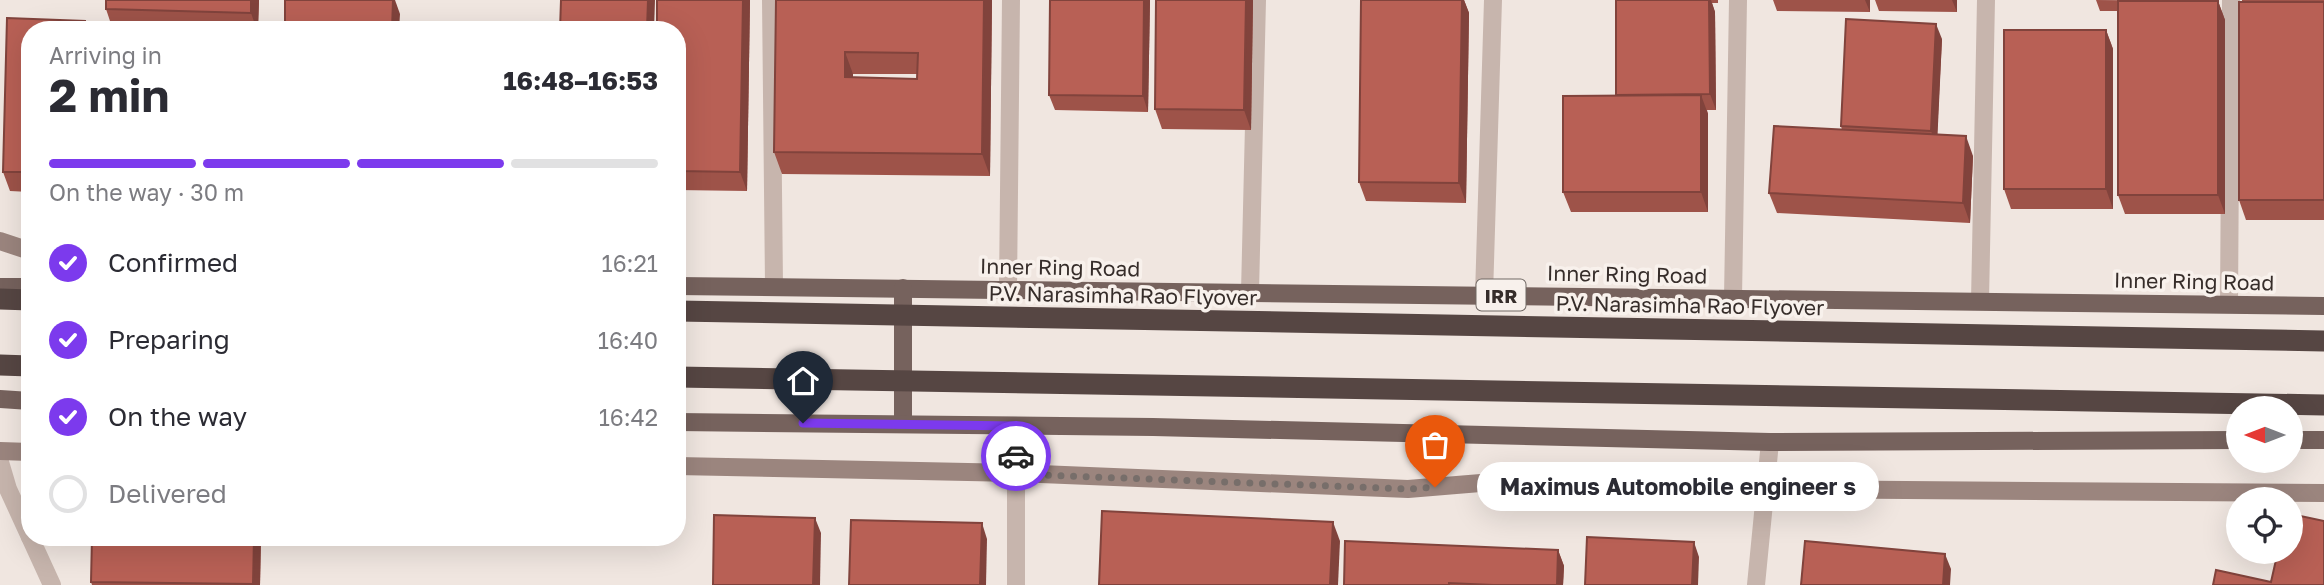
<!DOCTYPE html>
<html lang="en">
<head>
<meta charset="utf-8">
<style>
	:root { --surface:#fff; --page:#f7f7f7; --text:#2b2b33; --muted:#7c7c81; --line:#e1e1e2; --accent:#7c3aed }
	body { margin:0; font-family:"Golos Text",sans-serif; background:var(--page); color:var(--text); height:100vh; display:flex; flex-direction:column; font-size:26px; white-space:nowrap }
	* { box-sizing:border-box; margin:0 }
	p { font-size:23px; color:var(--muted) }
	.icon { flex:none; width:38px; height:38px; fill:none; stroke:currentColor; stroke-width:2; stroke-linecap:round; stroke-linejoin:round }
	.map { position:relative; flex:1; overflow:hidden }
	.panel { position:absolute; left:21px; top:21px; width:665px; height:525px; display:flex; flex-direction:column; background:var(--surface); border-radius:28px; box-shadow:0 7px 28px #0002 }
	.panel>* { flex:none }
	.needle { width:46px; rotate:270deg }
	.buttons { position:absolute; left:2226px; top:396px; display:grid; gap:14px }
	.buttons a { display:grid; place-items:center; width:77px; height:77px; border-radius:50%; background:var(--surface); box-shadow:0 7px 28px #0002; font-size:35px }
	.pin { position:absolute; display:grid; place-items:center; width:60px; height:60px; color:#fff; margin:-72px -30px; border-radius:50% 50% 50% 0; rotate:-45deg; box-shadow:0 0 7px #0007 }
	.pin .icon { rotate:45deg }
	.courier { position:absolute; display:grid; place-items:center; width:70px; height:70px; margin:-35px; border:5px solid #7c3aed; border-radius:50%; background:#fff; color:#222; box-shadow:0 2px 9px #0007 }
	.bubble { position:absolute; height:49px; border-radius:24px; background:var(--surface); box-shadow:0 7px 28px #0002; font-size:23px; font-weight:700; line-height:49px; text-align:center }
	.overview em { font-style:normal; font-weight:700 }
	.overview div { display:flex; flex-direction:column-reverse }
	.overview { display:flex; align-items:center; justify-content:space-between; height:119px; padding:0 28px }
	h1 { font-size:46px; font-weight:700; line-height:52px }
	.bar { display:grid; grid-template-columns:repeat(4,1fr); gap:10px 7px; align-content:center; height:84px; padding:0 28px }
	.bar i { height:9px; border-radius:5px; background:var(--line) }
	.bar .current { background:var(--accent) }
	.bar p { grid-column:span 4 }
	ol { padding:0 28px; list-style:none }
	li { display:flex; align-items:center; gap:21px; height:77px }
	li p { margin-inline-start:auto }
	li .icon { padding:7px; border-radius:50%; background:var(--accent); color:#fff; stroke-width:4 }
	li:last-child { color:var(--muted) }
	li i { width:38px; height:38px; border:4px solid var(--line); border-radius:50% }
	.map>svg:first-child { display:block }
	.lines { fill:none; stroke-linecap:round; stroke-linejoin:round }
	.street { stroke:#c7b5ad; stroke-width:18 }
	.secondary { stroke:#9b857e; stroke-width:18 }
	.primary { stroke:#76625d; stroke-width:18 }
	.highway { stroke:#564643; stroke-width:21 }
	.highway-bridge { stroke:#564643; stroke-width:21 }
	.wall { fill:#9e5349; fill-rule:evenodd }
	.shaded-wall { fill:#81433c }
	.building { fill:#b86055; stroke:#81433c; stroke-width:2; fill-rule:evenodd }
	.done { stroke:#776e6a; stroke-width:7; stroke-dasharray:0 12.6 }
	.route { stroke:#7c3aed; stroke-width:9 }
	.labels { text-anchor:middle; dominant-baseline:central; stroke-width:7; stroke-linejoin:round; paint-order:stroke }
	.shield { fill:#f8f1ec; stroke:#706864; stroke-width:2 }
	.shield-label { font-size:19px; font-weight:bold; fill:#362d2a }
	.street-label { font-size:21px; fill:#362d2a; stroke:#f8f1ec }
</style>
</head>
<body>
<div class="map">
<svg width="2324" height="585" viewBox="0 0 2324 585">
	<rect width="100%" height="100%" fill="#f0e6e0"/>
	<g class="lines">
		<!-- street -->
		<g class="street">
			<path d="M771 0 774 285"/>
			<path d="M1008 288 1011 0"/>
			<path d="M1250 292 1257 0"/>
			<path d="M1484 295 1493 0"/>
			<path d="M1733 298 1738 0"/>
			<path d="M1980 301 1986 0"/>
			<path d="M2229 304 2231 0"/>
			<path d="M0 462 8 489 30 537"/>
			<path d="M30 537 52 585"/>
			<path d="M1016 585V426"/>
			<path d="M1756 585 1770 442"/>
		</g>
		<!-- secondary -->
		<g class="secondary">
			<path d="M0 241 30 251"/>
			<path d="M0 451 30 452"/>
			<path d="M677 466 1016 473 1408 489 1541 478 1765 489 2324 493"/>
		</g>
		<!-- primary -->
		<g class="primary">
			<path d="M677 286 2324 306"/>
			<path d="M0 287H30"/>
			<path d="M903 288V424"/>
			<path d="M0 399 30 401"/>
			<path d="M677 422 1153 427 1770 442 2238 440"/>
			<path d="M2291 440H2324"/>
		</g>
		<!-- highway -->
		<g class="highway">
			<path d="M0 299 30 300"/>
			<path d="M0 365 30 366"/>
		</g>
		<!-- highway-bridge -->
		<g class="highway-bridge">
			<path d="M677 311 2324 341"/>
			<path d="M677 377 2324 405"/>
		</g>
	</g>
	<!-- wall -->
	<g class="wall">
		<path d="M259 0 258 27 274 28 275 30H113L106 9Z"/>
		<path d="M750 0 747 191 677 190V30Z"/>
		<path d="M776 0H992L990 176 782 174 774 152ZM853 74H917V79L853 77Z"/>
		<path d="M1150 0 1148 112 1055 110 1049 95Z"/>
		<path d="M1253 0 1251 130 1162 129 1155 109Z"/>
		<path d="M1361 0H1473H1464L1469 13 1466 203 1366 201 1359 182Z"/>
		<path d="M1616 0H1718V3H1712L1715 12 1716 110H1707L1708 114V212H1571L1563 192 1617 95Z"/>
		<path d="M1773 0H1870V12L1777 11Z"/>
		<path d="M1875 0H1957V12L1879 11Z"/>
		<path d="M2096 0 2218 1 2225 20V214H2125L2118 195V11H2100Z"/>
		<path d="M2242 0H2324V220H2246L2239 200Z"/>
		<path d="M7 18 85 21 89 30H30V192L10 191 3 172Z"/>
		<path d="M2106 30 2113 49V209H2011L2004 189Z"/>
		<path d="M1942 39 1937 135 1973 156 1970 223 1777 213 1769 193 1842 130 1841 126Z"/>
		<path d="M261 537 260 585H92L91 582Z"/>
		<path d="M1558 550 1564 566 1563 585H1344Z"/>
	</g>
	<!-- shaded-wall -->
	<g class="shaded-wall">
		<path d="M251 0H259L258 30H257L251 13Z"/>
		<path d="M393 0H395L400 14 399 30H392Z"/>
		<path d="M648 0H655L654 30H647Z"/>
		<path d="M743 0H750L747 191 740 172Z"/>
		<path d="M984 0H992L990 176 982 154Z"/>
		<path d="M1144 0H1150L1148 112 1143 96Z"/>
		<path d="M1246 0H1253L1251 130 1244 110Z"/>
		<path d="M1462 0H1464L1469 13 1466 203 1459 183Z"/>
		<path d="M1709 0H1711L1715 12 1716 110 1710 94Z"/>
		<path d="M1865 0H1870V12Z"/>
		<path d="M1952 0H1957V12Z"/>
		<path d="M2218 1 2225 20V214L2218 195Z"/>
		<path d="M1936 24 1942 39 1937 146 1931 131Z"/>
		<path d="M2106 30 2113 49V209L2106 189Z"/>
		<path d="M845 52 853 74V99L845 77Z"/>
		<path d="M1701 95 1708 114V212L1701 192Z"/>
		<path d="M1966 136 1973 156 1970 223 1963 203Z"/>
		<path d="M815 518 821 533 820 585H813Z"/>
		<path d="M1333 522 1340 541 1338 585H1330Z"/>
		<path d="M982 523 987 539 986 585H980Z"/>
		<path d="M254 537H261L260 585H254L253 584Z"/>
		<path d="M1694 542 1699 557 1698 585H1692Z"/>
		<path d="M1558 550 1564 566 1563 585H1557Z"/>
		<path d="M1945 554 1951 569 1950 585H1943Z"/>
	</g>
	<!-- building -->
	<g class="building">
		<path d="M106 0H251V13L106 9Z"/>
		<path d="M285 0H393L392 30H285Z"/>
		<path d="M561 0H648L647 30H560Z"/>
		<path d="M657 0H743L740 172 677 171V30H657Z"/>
		<path d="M776 0H984L982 154 774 152ZM845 52 918 53 917 79 845 77Z"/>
		<path d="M1050 0H1144L1143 96 1049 95Z"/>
		<path d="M1156 0H1246L1244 110 1155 109Z"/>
		<path d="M1361 0H1462L1459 183 1359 182Z"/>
		<path d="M1616 0H1709L1710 94 1616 95Z"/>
		<rect x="2118" y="1" width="100" height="194"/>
		<rect x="2239" y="2" width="85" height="198"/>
		<path d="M7 18 85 21V30H30V172H3Z"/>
		<path d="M1846 19 1936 24 1931 131 1841 126Z"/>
		<path d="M114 23 274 28V30H113Z"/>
		<rect x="2004" y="30" width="102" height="159"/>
		<path d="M1701 95V192H1563V96Z"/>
		<path d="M1774 126 1966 136 1963 203 1769 193Z"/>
		<path d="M1102 511 1333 522 1330 585H1099Z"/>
		<path d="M2291 514 2324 521V585H2213L2216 570 2271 582 2278 551H2291Z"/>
		<path d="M714 515 815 518 813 585H713Z"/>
		<path d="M851 520 982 523 980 585H849Z"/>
		<path d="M92 537H254L253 584 91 582Z"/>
		<path d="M1587 537 1694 542 1692 585H1585Z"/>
		<path d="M1345 541 1558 550 1557 585H1493L1449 583V585H1344Z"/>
		<path d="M1805 541 1945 554 1943 585H1801Z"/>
	</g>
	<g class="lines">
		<!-- done -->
		<path class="done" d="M1016 456V474L1409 489 1435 487"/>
		<!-- route -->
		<path class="route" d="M803 423 1016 426V456"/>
	</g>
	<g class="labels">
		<!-- shield labels -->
		<rect class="shield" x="1476.5" y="279.5" width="49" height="31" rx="5"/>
		<g class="shield-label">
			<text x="1501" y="295">IRR</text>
		</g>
		<!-- street labels -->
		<g class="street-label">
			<text transform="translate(1060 267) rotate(1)">Inner Ring Road</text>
			<text transform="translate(1627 274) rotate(1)">Inner Ring Road</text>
			<text transform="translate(2194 281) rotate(1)">Inner Ring Road</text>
			<text transform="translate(1123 295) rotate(1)">P.V. Narasimha Rao Flyover</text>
			<text transform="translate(1690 305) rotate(1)">P.V. Narasimha Rao Flyover</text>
		</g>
	</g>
</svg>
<div class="buttons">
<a><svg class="needle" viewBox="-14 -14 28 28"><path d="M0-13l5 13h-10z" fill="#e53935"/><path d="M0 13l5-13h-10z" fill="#7c7c81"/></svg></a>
<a><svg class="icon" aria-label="locate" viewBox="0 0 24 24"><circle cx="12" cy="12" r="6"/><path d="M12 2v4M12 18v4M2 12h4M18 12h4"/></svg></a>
</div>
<div class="pin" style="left:1435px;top:487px;background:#ea580c"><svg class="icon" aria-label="bag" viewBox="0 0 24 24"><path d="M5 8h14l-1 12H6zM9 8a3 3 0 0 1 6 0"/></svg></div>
<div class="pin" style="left:803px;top:423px;background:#1f2937"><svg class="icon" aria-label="home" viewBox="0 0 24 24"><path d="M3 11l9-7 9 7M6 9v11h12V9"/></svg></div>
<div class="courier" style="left:1016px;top:456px"><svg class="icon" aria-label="car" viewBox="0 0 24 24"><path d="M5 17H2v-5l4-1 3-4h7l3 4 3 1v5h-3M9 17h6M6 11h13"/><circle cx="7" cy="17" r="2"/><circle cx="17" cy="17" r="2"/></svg></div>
<div class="bubble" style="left:1477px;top:462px;width:402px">Maximus Automobile engineer s</div>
<section class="panel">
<div class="overview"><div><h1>2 min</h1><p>Arriving in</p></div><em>16:48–16:53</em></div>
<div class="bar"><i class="current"></i><i class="current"></i><i class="current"></i><i></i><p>On the way · 30 m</p></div>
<ol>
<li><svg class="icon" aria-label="check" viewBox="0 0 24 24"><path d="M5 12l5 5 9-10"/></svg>Confirmed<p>16:21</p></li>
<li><svg class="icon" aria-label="check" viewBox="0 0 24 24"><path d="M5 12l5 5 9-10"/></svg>Preparing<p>16:40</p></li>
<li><svg class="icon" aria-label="check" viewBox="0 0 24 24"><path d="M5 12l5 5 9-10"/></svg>On the way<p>16:42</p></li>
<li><i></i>Delivered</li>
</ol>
</section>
</div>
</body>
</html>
